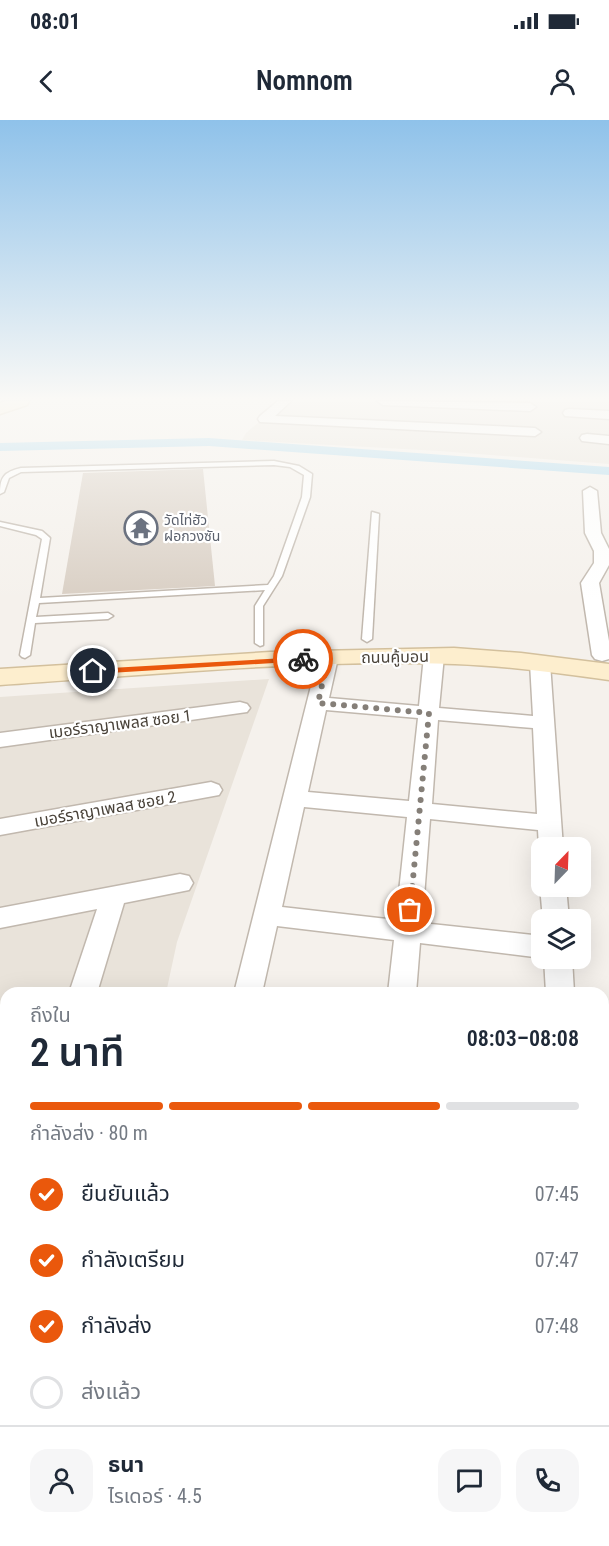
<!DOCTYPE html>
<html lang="th">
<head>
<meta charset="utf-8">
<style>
	:root { --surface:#fff; --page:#f6f6f7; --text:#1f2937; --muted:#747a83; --line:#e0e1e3; --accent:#ea580c }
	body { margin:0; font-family:"Roboto Condensed","Noto Sans Thai",sans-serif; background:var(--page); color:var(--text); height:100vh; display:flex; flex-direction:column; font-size:22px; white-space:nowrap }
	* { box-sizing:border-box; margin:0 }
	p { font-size:20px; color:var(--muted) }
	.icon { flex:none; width:33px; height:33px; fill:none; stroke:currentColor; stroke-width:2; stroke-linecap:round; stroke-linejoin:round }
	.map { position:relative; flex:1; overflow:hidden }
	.panel { position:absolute; left:0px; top:867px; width:609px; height:560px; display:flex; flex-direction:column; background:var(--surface); border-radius:18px 18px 0 0; box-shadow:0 6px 24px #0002 }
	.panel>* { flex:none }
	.needle { width:39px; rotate:23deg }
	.tools { position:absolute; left:531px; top:717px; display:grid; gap:12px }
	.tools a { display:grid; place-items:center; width:60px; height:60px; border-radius:12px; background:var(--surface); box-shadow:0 6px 24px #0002; font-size:30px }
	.pin { position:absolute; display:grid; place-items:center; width:51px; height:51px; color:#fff; margin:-26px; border:3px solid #fff; border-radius:50%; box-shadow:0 2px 6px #0007 }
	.courier { position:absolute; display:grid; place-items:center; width:60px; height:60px; margin:-30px; border:4px solid #ea580c; border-radius:50%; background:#fff; color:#222; box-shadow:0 2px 8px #0007 }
	.overview em { font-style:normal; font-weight:600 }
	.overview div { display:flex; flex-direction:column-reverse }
	.overview { display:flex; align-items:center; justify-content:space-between; height:102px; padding:0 30px }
	h1 { font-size:39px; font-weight:600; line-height:45px }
	.bar { display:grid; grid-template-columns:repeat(4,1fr); gap:9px 6px; align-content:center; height:72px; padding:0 30px }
	.bar i { height:8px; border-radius:4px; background:var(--line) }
	.bar .on { background:var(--accent) }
	.bar p { grid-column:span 4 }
	.line { display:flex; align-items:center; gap:15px; padding:0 30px; border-top:2px solid var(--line) }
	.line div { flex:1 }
	.round { display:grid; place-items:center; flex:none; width:63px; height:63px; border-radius:18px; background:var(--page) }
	ol { padding:0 30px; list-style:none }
	li { display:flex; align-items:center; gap:18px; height:66px }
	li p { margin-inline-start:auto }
	li .icon { padding:6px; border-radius:50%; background:var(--accent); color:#fff; stroke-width:4 }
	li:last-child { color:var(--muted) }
	li i { width:33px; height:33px; border:3px solid var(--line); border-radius:50% }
	.status { display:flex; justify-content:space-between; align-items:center; height:42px; padding:0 30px; background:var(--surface); direction:ltr }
	.status svg { height:16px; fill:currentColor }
	header { display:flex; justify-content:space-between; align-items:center; height:78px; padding:0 30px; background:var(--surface); font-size:27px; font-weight:600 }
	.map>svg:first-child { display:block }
	.residential { fill:#e9e3da }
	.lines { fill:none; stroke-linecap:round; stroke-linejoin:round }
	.canal { fill:#abd8ee; fill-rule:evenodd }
	.building { fill:#d9cfc4 }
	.lane-casing { stroke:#c1b8ae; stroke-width:3 }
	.street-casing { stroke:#c1b8ae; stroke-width:3 }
	.secondary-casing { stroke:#d3c09d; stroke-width:3 }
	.lane { fill:#fff; fill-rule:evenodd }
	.street { fill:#fff; fill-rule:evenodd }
	.secondary { fill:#fdeece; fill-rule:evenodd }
	.route { fill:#ea580c }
	.done { stroke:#857f78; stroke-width:6; stroke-dasharray:0 10.8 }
	.labels { text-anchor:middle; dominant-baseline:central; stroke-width:4.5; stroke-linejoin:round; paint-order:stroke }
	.far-worship-label { font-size:14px; fill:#5b616d; stroke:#fff; text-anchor:start }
	.street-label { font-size:16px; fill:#494239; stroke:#fff }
</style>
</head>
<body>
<div class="status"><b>08:01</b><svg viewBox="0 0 49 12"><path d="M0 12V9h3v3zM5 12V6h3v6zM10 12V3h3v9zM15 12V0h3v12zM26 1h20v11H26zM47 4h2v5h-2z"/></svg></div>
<header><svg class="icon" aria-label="back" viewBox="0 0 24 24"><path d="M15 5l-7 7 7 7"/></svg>Nomnom<svg class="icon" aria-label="person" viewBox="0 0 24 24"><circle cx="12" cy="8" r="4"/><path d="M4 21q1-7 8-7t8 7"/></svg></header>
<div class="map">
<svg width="609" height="1426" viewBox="0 0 609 1426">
	<rect width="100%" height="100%" fill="#f5f1ec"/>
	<!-- residential -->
	<g class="residential">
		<path d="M284 281H609V344L440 331 242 320 246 313Z"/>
		<path d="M269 559 177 822 166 873H6V1364L0 1365V577Z"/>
	</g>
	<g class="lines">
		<!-- canal -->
		<path class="canal" d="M209 318 609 347V355L209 326 0 331V323Z"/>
	</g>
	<!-- building -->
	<path class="building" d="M203 349 215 466 62 474 83 353Z"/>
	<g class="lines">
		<defs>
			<g id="lane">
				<path d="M274 341 299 346 312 354 310 377 282 456 263 486V525L260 526 255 523V486L265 470 39 483 36 497 108 493 113 496 108 499 35 503 30 535 25 538 22 537 20 535 42 419 36 415 0 406V402L42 411 50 418 40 478 268 465 274 456 302 377 304 355 290 347 274 345 21 352 9 358 4 372 0 374C0 357 4 352 21 348Z"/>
				<path d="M372 392 379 394 372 519 367 522 362 519Z"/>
			</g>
			<g id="street">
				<path d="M278 281H291L275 296 535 308 541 312 535 316 260 302 258 299 260 296Z"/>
				<path d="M377 281 530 283 536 287 530 291 383 285Z"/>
				<path d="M569 289 609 291V299L565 296 563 293 565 290Z"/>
				<path d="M587 314 609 316V324L582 321 580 318 582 315Z"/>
				<path d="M590 367 597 371 601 413 609 429V445L599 463 609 521V539L602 541 595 539 592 535 581 463 594 443V431L585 413 583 371Z"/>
				<path d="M434 530 441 532 444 536 439 588 533 596 530 543 533 539H547L550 543 563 728H542V733L539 728 538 710 430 699 422 803 542 816V838L420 823 416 873H388L394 820 277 806 262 873H234L318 538 321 534H335L338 538 329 578 419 586 424 536 427 532ZM326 590 418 598 409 681 308 672ZM438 600 533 608 537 694 432 684ZM304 687 407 697 396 800 282 787Z"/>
				<path d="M240 582 247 584 250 588 247 592 0 627V613Z"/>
				<path d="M211 662 219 665 222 670 219 675 0 715V699Z"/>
				<path d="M180 754 189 756 193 763 189 770 124 783 97 873H69L97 789 0 808V788Z"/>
				<path d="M542 764V766H566L569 800H543L540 766Z"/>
				<path d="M544 838H572L574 873H546Z"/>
				<path d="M6 1098V1150L0 1153V1101Z"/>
			</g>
			<g id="secondary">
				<path d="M6 281H29L27 285 0 294V283Z"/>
				<path d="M454 528 521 533 609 544V560C558 553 507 546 455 544 304 539 151 555 0 565V549L270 532Z"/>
			</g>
		</defs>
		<!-- lane casing -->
		<use href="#lane" class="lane-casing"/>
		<!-- street casing -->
		<use href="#street" class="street-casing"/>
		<!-- secondary casing -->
		<use href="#secondary" class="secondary-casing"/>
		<!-- lane -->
		<use href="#lane" class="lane"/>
		<!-- street -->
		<use href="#street" class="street"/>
		<!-- secondary -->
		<use href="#secondary" class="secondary"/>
	</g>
	<!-- sky -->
	<linearGradient id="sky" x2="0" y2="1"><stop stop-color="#8fc2ea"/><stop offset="0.58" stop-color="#faf9f6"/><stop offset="1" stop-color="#faf9f6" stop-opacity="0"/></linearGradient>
	<rect width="609" height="481" fill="url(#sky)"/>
	<!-- route -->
	<path class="route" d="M303 537 307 539 306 541 93 554 89 551 93 549Z"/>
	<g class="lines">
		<!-- done -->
		<path class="done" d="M303 539 328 538 318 583 429 593 410 790"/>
	</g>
	<!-- icons -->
	<defs>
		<symbol id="temple-ring" viewBox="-11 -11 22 22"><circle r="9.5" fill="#fff" stroke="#6b7280" stroke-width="1.5"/><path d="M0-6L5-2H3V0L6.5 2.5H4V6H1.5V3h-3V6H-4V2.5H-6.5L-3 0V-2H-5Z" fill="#6b7280"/></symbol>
	</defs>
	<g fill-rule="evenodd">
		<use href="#temple-ring" x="122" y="389" width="38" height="38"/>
	</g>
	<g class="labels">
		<!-- far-worship labels -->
		<g class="far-worship-label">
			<text x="164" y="400">วัดไท่ฮัว<tspan x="164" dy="16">ฝอกวงซัน</tspan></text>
		</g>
		<!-- street labels -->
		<g class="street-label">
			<text transform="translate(395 537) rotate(-1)">ถนนคู้บอน</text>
			<text transform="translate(120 604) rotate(-7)">เมอร์ราญาเพลส ซอย 1</text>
			<text transform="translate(105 689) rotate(-10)">เมอร์ราญาเพลส ซอย 2</text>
		</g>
	</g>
</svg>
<div class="tools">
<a><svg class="needle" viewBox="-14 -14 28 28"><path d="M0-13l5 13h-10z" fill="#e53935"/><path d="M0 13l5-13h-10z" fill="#747a83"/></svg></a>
<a><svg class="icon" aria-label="layers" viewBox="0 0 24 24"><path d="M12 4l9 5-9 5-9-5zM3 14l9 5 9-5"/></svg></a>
</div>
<div class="pin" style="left:410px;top:790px;background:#ea580c"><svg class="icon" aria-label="bag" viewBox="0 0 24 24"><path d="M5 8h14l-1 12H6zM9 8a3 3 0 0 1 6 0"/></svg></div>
<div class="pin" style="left:93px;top:551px;background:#1f2937"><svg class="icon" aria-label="home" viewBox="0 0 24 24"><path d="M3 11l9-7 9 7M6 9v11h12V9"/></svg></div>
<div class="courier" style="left:303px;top:539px"><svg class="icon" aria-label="bike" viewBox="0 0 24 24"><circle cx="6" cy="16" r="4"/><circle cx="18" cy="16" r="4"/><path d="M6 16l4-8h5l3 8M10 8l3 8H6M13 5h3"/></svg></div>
<section class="panel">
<div class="overview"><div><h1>2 นาที</h1><p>ถึงใน</p></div><em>08:03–08:08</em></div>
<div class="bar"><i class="on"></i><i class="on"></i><i class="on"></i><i></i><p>กำลังส่ง · 80 m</p></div>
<ol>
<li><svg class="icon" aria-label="check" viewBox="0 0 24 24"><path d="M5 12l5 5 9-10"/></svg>ยืนยันแล้ว<p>07:45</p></li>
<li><svg class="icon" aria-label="check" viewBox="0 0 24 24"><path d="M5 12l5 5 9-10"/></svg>กำลังเตรียม<p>07:47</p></li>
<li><svg class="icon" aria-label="check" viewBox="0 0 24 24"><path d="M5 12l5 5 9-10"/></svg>กำลังส่ง<p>07:48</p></li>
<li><i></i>ส่งแล้ว</li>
</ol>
<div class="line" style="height:108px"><a class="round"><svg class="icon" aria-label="person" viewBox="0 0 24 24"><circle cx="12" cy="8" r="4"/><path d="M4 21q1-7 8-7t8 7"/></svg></a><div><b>ธนา</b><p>ไรเดอร์ · 4.5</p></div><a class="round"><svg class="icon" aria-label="chat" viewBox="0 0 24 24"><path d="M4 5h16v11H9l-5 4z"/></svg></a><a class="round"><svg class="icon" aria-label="phone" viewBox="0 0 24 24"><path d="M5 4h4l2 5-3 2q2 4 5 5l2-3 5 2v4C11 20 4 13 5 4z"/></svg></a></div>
</section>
</div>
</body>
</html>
